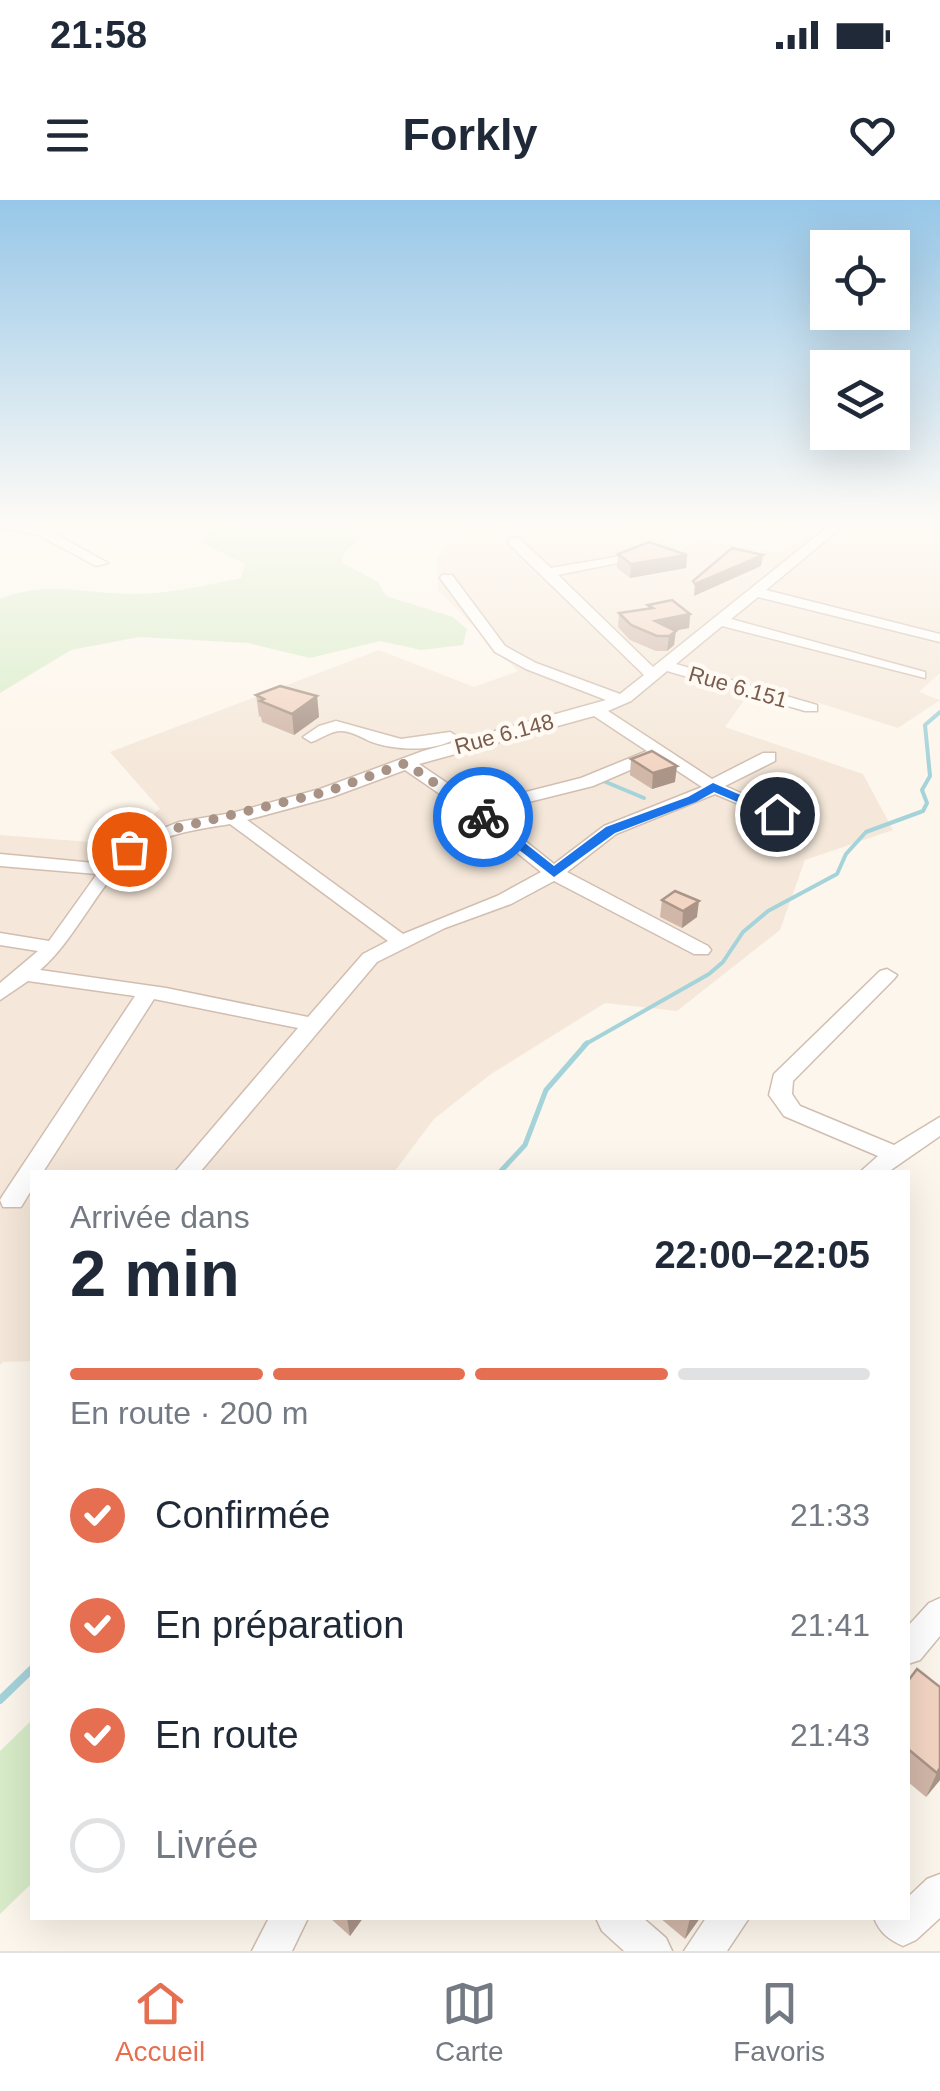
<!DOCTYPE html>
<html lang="fr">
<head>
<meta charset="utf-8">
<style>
	:root { --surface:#fff; --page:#f6f6f7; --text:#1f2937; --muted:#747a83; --line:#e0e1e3; --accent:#e76f51 }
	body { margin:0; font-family:Helvetica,sans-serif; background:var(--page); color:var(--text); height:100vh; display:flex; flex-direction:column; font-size:38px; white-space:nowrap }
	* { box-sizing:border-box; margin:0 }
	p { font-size:32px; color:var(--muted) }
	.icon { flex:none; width:55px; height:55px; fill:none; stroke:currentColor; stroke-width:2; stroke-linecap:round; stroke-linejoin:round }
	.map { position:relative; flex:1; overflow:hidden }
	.drawer { position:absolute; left:30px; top:970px; width:880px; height:750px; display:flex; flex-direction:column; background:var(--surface); border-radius:0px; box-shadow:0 10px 40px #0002 }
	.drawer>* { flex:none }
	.controls { position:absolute; left:810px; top:30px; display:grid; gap:20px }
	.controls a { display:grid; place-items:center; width:100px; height:100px; border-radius:0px; background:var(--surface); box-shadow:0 10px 40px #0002; font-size:50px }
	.pin { position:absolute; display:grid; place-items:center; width:85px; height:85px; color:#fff; margin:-42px; border:5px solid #fff; border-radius:50%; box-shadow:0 2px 10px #0007 }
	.courier { position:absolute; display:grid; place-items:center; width:100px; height:100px; margin:-50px; border:8px solid #1a73e8; border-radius:50%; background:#fff; color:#222; box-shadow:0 2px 12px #0007 }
	.summary em { font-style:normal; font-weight:700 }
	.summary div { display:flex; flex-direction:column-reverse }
	.summary { display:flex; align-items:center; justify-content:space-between; height:170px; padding:0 40px }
	h1 { font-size:65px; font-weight:700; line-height:75px }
	.bar { display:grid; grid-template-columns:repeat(4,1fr); gap:15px 10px; align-content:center; height:120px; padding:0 40px }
	.bar i { height:12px; border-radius:8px; background:var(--line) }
	.bar .current { background:var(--accent) }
	.bar p { grid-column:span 4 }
	ol { padding:0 40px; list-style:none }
	li { display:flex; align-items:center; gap:30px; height:110px }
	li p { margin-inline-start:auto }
	li .icon { padding:10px; border-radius:50%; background:var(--accent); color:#fff; stroke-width:4 }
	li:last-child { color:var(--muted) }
	li i { width:55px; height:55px; border:5px solid var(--line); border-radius:50% }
	.status { display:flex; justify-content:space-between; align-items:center; height:70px; padding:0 50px; background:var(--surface); direction:ltr }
	.status svg { height:28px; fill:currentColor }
	header { display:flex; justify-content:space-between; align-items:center; height:130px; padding:0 40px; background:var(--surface); font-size:45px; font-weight:700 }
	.dock { display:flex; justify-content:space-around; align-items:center; height:140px; border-top:2px solid var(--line); background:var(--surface); font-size:28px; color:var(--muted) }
	.dock a { display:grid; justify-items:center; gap:5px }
	.dock .current { color:var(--accent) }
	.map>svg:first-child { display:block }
	.residential { fill:#f5e8da }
	.green { fill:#d8ecc9 }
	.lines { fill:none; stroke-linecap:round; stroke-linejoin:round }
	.stream-far2 { stroke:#a5d3da; stroke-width:4 }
	.stream-far1 { stroke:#a5d3da; stroke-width:5 }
	.stream { stroke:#a5d3da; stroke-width:8 }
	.street-casing { stroke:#d1beb0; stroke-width:3 }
	.street { fill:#fff; fill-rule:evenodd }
	.wall { fill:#d1b7a8 }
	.shaded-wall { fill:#aa9588 }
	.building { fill:#f3d5c3; stroke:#aa9588; stroke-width:2.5 }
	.route { fill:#1a73e8 }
	.done { stroke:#a89285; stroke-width:10; stroke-dasharray:0 18 }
	.labels { text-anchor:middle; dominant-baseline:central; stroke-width:9; stroke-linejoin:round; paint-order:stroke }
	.far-street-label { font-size:22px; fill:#7a5c4d; stroke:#fffaf3 }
</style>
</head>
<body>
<div class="status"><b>21:58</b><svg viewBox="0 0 49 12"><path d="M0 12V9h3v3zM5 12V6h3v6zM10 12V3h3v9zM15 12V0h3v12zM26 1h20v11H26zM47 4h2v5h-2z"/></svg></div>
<header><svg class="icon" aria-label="menu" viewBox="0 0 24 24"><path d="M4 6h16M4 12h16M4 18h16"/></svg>Forkly<svg class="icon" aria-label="heart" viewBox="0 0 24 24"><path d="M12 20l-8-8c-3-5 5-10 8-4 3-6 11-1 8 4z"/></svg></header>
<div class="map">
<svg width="940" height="1751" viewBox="0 0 940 1751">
	<rect width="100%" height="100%" fill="#fdf6ec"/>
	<!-- residential -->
	<path class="residential" d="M471 320H583L779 352 811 333 775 320H940V473L919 492 940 500 898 528 816 502 803 511 747 496 725 527 863 574 893 630 805 660 780 730 677 811 605 803 491 874 434 919 394 972H32V1161L3 1162 0 1165V635L116 644 160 609 110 552 379 450 474 487 518 471 438 390 437 357Z"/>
	<!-- green -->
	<g class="green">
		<path d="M271 320H334L354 326 361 339 346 350 341 362 378 382 386 396 453 417 467 429 463 445 421 450 380 441 310 458 248 443 139 437 71 450 0 493V399C47 379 90 395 139 394 174 393 207 385 241 378L245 364 200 342 208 332Z"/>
		<path d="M32 1520V1683L0 1714V1551Z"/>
	</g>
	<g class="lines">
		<!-- stream-far2 -->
		<g class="stream-far2">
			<path d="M601 580 644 598"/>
			<path d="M584 845 709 774 723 762 743 732 768 711 837 674 846 654 866 632 923 611 927 603 922 590 930 576 925 525 940 512"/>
		</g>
		<!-- stream-far1 -->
		<path class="stream-far1" d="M500 972 525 945 546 890 587 843"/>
		<!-- stream -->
		<path class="stream" d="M0 1500 32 1469"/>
		<defs>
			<g id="street">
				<path d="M0 320 47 329 108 363 96 366 38 335 0 327Z"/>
				<path d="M836 320H850L766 390 940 434V442L758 397 731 419 925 472V478L722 426 676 464 817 505V511H805L667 471 631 501 608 511 712 579 763 553H775V561L725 586 815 626 812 630H800L715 594 616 634 567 672 708 746 711 750 708 754H694L554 681 511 704 445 728 377 762 200 972H175L298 828 154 799 43 972H32V989L21 1007H3L0 1000 3 995 135 796 28 781 0 800V783L38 751 0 745V733L49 741 97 674 0 666V654L105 664 122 645 179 622 232 613 320 589 423 551 606 500 526 469 495 452 440 378 442 375H452L505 446 536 463 620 494 644 475 509 344V338H519L551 368 627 355V361L558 375 653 467ZM594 516 647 551 581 578 478 604 419 564ZM658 558 702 587 604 626 554 664 489 612 593 586ZM405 570 469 614 541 672 497 696 403 734 247 620 332 597ZM230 624 388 741 363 754 308 817 166 788 40 770C78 738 102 675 140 650 166 633 200 629 230 624Z"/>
				<path d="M336 521 401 539 450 532 458 537C437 552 397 551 372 542 362 538 352 531 341 531 330 531 321 539 311 542L303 537 319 526Z"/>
				<path d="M887 769 897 775 894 779 793 881 792 894 800 906 894 945 940 917V936L888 972H860L878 956 784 916 769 895 774 874 880 771Z"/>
				<path d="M940 1398V1436L920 1460 908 1464V1426L929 1403Z"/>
				<path d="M940 1674V1718L916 1740 903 1746C888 1739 880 1733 874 1718H908V1697L927 1679Z"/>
				<path d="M269 1718H308L292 1751H252Z"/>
				<path d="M596 1718H643L666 1738 672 1751H624L602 1731Z"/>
				<path d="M706 1718H749L727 1751H684Z"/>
			</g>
		</defs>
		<!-- street casing -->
		<use href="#street" class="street-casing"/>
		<!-- street -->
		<use href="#street" class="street"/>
	</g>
	<!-- wall -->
	<g class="wall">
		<path d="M618 354 687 355 686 368 630 378 617 368Z"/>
		<path d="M648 405 690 414 689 428 675 430 674 445 667 451H656L630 440 618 427 619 413 648 409Z"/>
		<path d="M256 495 317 496 319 517 294 535 262 522 261 517 259 516Z"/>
		<path d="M631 559 675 582 652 589 630 575Z"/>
		<path d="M662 700 697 717 682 728 660 717Z"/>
		<path d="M908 1481 940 1580 926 1597 908 1582Z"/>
		<path d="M330 1718H363L350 1736Z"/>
		<path d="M660 1718H700L685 1739Z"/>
	</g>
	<!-- shaded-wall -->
	<g class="shaded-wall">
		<path d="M687 355 686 368 630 378 631 364Z"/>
		<path d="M763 355 761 366 694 396 695 384Z"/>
		<path d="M690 414 689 428 654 435 655 421Z"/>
		<path d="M676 431 674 445 667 451 669 436Z"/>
		<path d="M317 496 319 517 294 535 292 514Z"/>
		<path d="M677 566 675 582 652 589 653 573Z"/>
		<path d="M699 701 697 717 682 728 683 711Z"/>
		<path d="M940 1568V1580L926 1597 937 1573Z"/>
		<path d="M347 1718H363L350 1736Z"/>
		<path d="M690 1718H700L685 1739Z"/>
	</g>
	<!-- building -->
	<g class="building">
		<path d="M649 342 687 355 631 364 618 354Z"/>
		<path d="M732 348 763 355 695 384 693 381Z"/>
		<path d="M672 400 690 414 655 421 676 431 669 436H657L631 425 619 413 653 408 648 405Z"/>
		<path d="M280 486 317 496 292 514 260 501 264 499 256 495Z"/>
		<path d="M652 551 677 566 653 573 631 559Z"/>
		<path d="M675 691 699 701 683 711 662 700Z"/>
		<path d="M917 1469 940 1487V1568L937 1573 908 1549V1481Z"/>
	</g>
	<!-- sky -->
	<linearGradient id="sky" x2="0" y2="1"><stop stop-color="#97c7e8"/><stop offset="0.57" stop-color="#fefbf6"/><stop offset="1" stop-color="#fefbf6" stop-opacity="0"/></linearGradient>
	<rect width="940" height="566" fill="url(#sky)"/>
	<!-- route -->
	<path class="route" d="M713 583 784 614 773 617 714 592 696 602 615 633 554 677 477 617 488 614 554 666 606 627 688 597Z"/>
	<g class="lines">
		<!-- done -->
		<path class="done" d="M129 649 173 629 326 592 406 563 483 617"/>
	</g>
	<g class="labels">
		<!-- far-street labels -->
		<g class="far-street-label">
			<text transform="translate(738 487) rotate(16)">Rue 6.151</text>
			<text transform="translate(504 534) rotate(-15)">Rue 6.148</text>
		</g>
	</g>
</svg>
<div class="controls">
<a><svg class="icon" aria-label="locate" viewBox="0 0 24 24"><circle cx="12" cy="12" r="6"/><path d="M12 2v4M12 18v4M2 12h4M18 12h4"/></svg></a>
<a><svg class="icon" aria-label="layers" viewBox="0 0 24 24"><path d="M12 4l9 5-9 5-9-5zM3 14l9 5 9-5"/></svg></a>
</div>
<div class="pin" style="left:129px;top:649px;background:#ea580c"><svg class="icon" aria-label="bag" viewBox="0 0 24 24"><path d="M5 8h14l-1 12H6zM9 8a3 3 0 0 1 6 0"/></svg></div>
<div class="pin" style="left:777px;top:614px;background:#1f2937"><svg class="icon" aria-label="home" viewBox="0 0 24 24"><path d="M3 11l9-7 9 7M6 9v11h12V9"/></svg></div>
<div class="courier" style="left:483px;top:617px"><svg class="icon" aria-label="bike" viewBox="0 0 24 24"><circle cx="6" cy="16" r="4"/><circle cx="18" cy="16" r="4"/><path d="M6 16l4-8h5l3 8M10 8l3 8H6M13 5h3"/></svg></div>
<section class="drawer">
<div class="summary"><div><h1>2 min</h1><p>Arrivée dans</p></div><em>22:00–22:05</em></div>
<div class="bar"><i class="current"></i><i class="current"></i><i class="current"></i><i></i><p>En route · 200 m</p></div>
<ol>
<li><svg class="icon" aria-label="check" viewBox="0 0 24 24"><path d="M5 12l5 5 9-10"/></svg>Confirmée<p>21:33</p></li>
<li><svg class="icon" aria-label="check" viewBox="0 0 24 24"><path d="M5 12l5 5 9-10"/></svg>En préparation<p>21:41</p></li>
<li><svg class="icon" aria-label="check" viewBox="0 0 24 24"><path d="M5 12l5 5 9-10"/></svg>En route<p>21:43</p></li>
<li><i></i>Livrée</li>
</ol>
</section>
</div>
<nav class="dock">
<a class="current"><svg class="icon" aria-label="home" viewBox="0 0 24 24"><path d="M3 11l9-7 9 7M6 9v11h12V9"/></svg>Accueil</a>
<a><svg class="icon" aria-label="map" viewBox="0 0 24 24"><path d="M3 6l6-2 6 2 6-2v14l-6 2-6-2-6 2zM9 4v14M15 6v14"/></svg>Carte</a>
<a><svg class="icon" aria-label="saved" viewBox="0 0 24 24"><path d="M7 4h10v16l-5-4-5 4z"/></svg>Favoris</a>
</nav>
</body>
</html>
